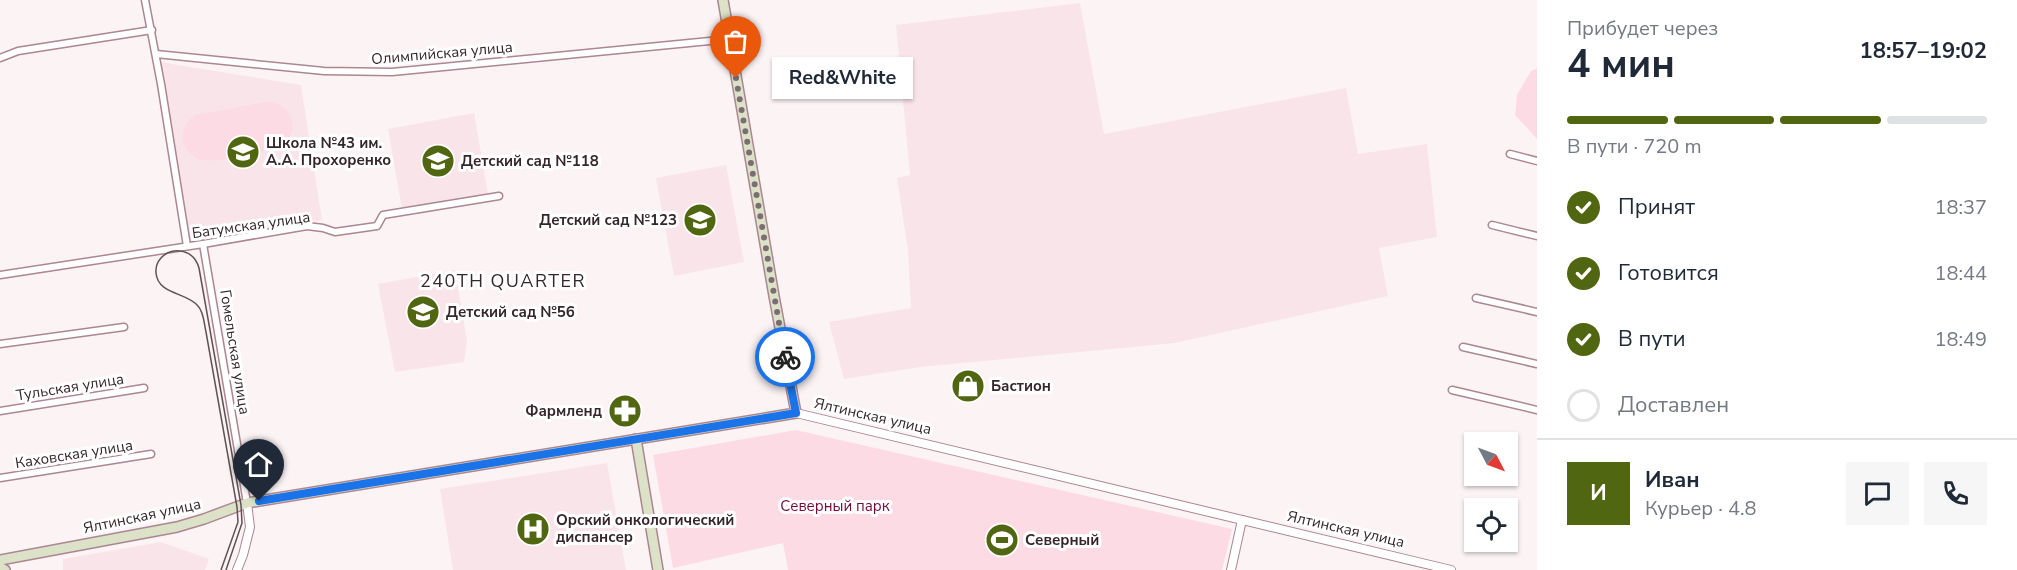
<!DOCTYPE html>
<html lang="ru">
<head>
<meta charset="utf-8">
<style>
	:root { --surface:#fff; --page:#f6f6f7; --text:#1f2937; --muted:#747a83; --line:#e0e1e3; --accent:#516611 }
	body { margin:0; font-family:"Nunito Sans",sans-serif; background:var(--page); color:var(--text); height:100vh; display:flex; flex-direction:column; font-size:22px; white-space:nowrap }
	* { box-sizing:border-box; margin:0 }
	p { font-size:20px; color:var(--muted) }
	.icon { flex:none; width:33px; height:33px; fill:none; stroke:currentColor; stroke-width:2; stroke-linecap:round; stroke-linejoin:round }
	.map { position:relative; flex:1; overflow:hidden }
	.side { display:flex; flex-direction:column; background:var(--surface); width:480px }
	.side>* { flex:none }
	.needle { width:39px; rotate:131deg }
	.fabs { position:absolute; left:1464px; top:432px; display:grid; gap:12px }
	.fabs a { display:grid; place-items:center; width:54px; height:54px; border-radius:0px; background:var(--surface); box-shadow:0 2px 4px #0004; font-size:30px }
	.pin { position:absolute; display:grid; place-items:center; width:51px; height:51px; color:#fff; margin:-62px -26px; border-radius:50% 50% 50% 0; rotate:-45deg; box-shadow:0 0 6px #0007 }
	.pin .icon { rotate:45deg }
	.courier { position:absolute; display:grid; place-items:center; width:60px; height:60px; margin:-30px; border:4px solid #1a73e8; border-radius:50%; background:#fff; color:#222; box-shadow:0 2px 8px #0007 }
	.bubble { position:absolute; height:42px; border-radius:0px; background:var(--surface); box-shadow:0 2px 4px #0004; font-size:20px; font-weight:700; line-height:42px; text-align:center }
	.summary em { font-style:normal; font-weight:700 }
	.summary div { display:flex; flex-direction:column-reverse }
	.summary { display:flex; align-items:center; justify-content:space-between; height:102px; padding:0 30px }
	h1 { font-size:39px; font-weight:700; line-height:45px }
	.bar { display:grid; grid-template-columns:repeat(4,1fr); gap:9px 6px; align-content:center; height:72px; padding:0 30px }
	.bar i { height:8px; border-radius:4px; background:var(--line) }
	.bar .current { background:var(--accent) }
	.bar p { grid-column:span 4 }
	.line { display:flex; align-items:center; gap:15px; padding:0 30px; border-top:2px solid var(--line) }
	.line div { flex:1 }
	.round { display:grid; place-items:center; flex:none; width:63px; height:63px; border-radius:0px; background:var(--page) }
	ol { padding:0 30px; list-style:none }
	li { display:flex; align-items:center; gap:18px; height:66px }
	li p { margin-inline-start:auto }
	li .icon { padding:6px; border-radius:50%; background:var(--accent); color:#fff; stroke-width:4 }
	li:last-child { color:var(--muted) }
	li i { width:33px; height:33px; border:3px solid var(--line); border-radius:50% }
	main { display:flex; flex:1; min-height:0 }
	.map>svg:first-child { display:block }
	.built { fill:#f9e4ea }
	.green { fill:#fddbe4 }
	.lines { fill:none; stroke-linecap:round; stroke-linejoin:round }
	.minor-casing { stroke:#ac8691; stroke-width:9 }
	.tertiary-casing { stroke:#ac8691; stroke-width:10 }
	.secondary-casing { stroke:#ac8691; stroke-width:12 }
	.minor { stroke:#fff; stroke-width:6 }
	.tertiary { stroke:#fff; stroke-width:8 }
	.secondary { stroke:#dbe2c7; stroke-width:9 }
	.tram { stroke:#605256; stroke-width:1.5 }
	.done { stroke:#7b6e72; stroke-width:6; stroke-dasharray:0 10.8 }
	.route { stroke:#1a73e8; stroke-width:8 }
	.labels { text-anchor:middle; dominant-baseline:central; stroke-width:6; stroke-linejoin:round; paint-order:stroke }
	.street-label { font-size:15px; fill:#36262b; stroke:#fff }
	.poi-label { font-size:15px; font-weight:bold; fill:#36262b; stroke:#fff; text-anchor:start }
	.park-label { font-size:15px; fill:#730a3c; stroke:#fff }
	.quarter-label { font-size:18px; letter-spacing:1.5px; fill:#36262b; stroke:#fff }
</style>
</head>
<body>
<main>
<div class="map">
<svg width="1537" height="570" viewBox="0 0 1537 570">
	<rect width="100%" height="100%" fill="#fcf3f5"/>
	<!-- built -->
	<g class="built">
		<path d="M1080 3 1104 134 1346 88 1358 154 1427 144 1437 237 1379 248 1388 296 1175 343 920 367 844 379 829 322 911 308 908 251 897 178 910 175 896 25Z"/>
		<path d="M160 62 301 85 322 220 195 241 190 239Z"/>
		<path d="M474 113 488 194 402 209 388 129Z"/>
		<path d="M726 165 744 262 674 276 656 178Z"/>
		<path d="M455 270 467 341 464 362 395 372 378 284Z"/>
		<path d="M607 463 626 570H453L440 489Z"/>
		<path d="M161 542 209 559 205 570H63V559Z"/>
	</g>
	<!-- green -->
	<g class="green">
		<path d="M1537 68V139L1515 115 1517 95 1531 71Z"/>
		<path d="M265 102C297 101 303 141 272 150 256 152 216 163 201 160 192 157 184 149 183 140 182 129 187 121 195 115Z"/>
		<path d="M796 430 1232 529 1222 570H788L783 543 673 568 653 455Z"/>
	</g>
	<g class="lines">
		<defs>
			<g id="minor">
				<path d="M145 0 161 84 187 246"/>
				<path d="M156 54 324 71 392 72 730 39"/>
				<path d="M0 58 18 51 152 30"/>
				<path d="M1510 154 1537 161"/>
				<path d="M1492 225 1537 236"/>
				<path d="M203 244 247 503"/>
				<path d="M0 275 203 244 307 226 323 228 335 232 377 226 383 215 499 196"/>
				<path d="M1476 298 1537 312"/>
				<path d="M0 344 124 327"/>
				<path d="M1463 347 1537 364"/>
				<path d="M1452 390 1537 410"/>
				<path d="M0 411 144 388"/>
				<path d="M0 478 151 454"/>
			</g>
			<g id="tertiary">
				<path d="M796 413 1451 570"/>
				<path d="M237 570 243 555 250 527 247 503"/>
				<path d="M1231 570 1242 520"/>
			</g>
			<g id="secondary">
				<path d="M636 439 658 570"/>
				<path d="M0 560 177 527 204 519 247 503 796 413 774 296 723 0"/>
				<path d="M0 567 5 570"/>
			</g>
		</defs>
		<!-- minor casing -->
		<use href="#minor" class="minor-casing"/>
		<!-- tertiary casing -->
		<use href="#tertiary" class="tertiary-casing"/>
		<!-- secondary casing -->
		<use href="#secondary" class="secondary-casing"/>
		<!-- minor -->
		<use href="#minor" class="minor"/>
		<!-- tertiary -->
		<use href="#tertiary" class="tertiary"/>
		<!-- secondary -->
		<use href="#secondary" class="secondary"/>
		<!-- tram -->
		<path class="tram" d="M221 570 238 522 237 507 206 332C204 324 204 312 198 306 187 292 158 295 156 273 154 249 191 240 199 268L241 505 242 523 226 570"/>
	</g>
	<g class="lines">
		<!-- done -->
		<path class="done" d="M736 78 785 357"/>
		<!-- route -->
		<path class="route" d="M259 501 796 413 785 357"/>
	</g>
	<!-- icons -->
	<defs>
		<symbol id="school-disc" viewBox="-11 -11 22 22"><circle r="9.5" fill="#516611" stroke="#fff"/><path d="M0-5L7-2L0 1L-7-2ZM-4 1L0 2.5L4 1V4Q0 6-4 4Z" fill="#fff"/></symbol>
		<symbol id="shop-disc" viewBox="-11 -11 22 22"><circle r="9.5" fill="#516611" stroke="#fff"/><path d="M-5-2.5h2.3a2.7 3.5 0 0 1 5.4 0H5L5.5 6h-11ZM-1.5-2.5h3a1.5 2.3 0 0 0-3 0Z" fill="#fff"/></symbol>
		<symbol id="pharmacy-disc" viewBox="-11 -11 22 22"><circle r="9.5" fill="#516611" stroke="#fff"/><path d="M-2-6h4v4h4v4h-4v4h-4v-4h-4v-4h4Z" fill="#fff"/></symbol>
		<symbol id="hospital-disc" viewBox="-11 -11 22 22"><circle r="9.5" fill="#516611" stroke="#fff"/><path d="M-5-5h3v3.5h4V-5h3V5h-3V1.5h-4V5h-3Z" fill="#fff"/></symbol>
		<symbol id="stadium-disc" viewBox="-11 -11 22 22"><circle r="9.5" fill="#516611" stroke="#fff"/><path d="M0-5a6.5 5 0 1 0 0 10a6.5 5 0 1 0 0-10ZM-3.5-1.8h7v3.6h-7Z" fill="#fff"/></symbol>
	</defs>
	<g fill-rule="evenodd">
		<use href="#school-disc" x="224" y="133" width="38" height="38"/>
		<use href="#school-disc" x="419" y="142" width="38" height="38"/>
		<use href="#school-disc" x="681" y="201" width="38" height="38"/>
		<use href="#school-disc" x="404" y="293" width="38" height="38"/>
		<use href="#shop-disc" x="949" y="367" width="38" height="38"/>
		<use href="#pharmacy-disc" x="606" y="392" width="38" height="38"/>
		<use href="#hospital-disc" x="514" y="510" width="38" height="38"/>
		<use href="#stadium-disc" x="983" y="521" width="38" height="38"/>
	</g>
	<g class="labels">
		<!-- street labels -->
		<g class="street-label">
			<text transform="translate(442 53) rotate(-5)">Олимпийская улица</text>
			<text transform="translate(251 225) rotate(-8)">Батумская улица</text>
			<text transform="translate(235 352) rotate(81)">Гомельская улица</text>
			<text transform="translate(70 387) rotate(-9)">Тульская улица</text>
			<text transform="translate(873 416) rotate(13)">Ялтинская улица</text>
			<text transform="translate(74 454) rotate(-9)">Каховская улица</text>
			<text transform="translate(142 516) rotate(-12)">Ялтинская улица</text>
			<text transform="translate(1346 529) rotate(13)">Ялтинская улица</text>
		</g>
		<!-- poi labels -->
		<g class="poi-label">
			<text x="266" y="143">Школа №43 им.<tspan x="266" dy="17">А.А. Прохоренко</tspan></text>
			<text x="461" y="161">Детский сад №118</text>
			<text x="677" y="220" text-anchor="end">Детский сад №123</text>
			<text x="446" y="312">Детский сад №56</text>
			<text x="991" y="386">Бастион</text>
			<text x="602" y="411" text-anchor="end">Фармленд</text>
			<text x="556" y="520">Орский онкологический<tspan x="556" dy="17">диспансер</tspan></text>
			<text x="1025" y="540">Северный</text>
		</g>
		<!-- park labels -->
		<g class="park-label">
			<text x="835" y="506">Северный парк</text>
		</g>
		<!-- quarter labels -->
		<g class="quarter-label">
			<text x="503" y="281">240TH QUARTER</text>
		</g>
	</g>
</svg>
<div class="fabs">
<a><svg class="needle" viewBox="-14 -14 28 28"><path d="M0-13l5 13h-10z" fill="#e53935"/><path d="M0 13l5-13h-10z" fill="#747a83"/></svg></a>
<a><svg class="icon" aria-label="locate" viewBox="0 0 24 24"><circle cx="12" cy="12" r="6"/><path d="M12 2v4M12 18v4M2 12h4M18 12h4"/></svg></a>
</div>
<div class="pin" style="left:736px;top:78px;background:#ea580c"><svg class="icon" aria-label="bag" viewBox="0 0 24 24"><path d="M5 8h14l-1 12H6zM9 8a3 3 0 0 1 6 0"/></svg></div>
<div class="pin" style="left:259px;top:501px;background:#1f2937"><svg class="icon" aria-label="home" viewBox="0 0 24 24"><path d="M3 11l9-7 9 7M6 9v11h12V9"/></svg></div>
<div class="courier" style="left:785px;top:357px"><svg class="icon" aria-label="bike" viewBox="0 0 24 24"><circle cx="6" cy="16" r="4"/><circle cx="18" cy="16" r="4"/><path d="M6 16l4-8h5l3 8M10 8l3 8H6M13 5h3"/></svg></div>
<div class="bubble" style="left:772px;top:57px;width:141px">Red&amp;White</div>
</div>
<section class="side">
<div class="summary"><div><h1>4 мин</h1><p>Прибудет через</p></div><em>18:57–19:02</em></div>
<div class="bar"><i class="current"></i><i class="current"></i><i class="current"></i><i></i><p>В пути · 720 m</p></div>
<ol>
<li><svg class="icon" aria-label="check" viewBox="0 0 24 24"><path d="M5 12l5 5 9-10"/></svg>Принят<p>18:37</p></li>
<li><svg class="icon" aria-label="check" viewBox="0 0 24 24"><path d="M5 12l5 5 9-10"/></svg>Готовится<p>18:44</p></li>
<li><svg class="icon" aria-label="check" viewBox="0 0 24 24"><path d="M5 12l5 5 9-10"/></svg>В пути<p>18:49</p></li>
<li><i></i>Доставлен</li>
</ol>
<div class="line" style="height:108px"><b class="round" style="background:var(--accent);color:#fff">И</b><div><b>Иван</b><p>Курьер · 4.8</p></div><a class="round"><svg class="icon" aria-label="chat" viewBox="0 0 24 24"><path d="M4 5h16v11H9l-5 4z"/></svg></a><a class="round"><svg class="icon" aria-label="phone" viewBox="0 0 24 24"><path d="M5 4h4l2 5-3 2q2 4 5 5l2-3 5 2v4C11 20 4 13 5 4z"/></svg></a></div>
</section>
</main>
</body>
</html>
